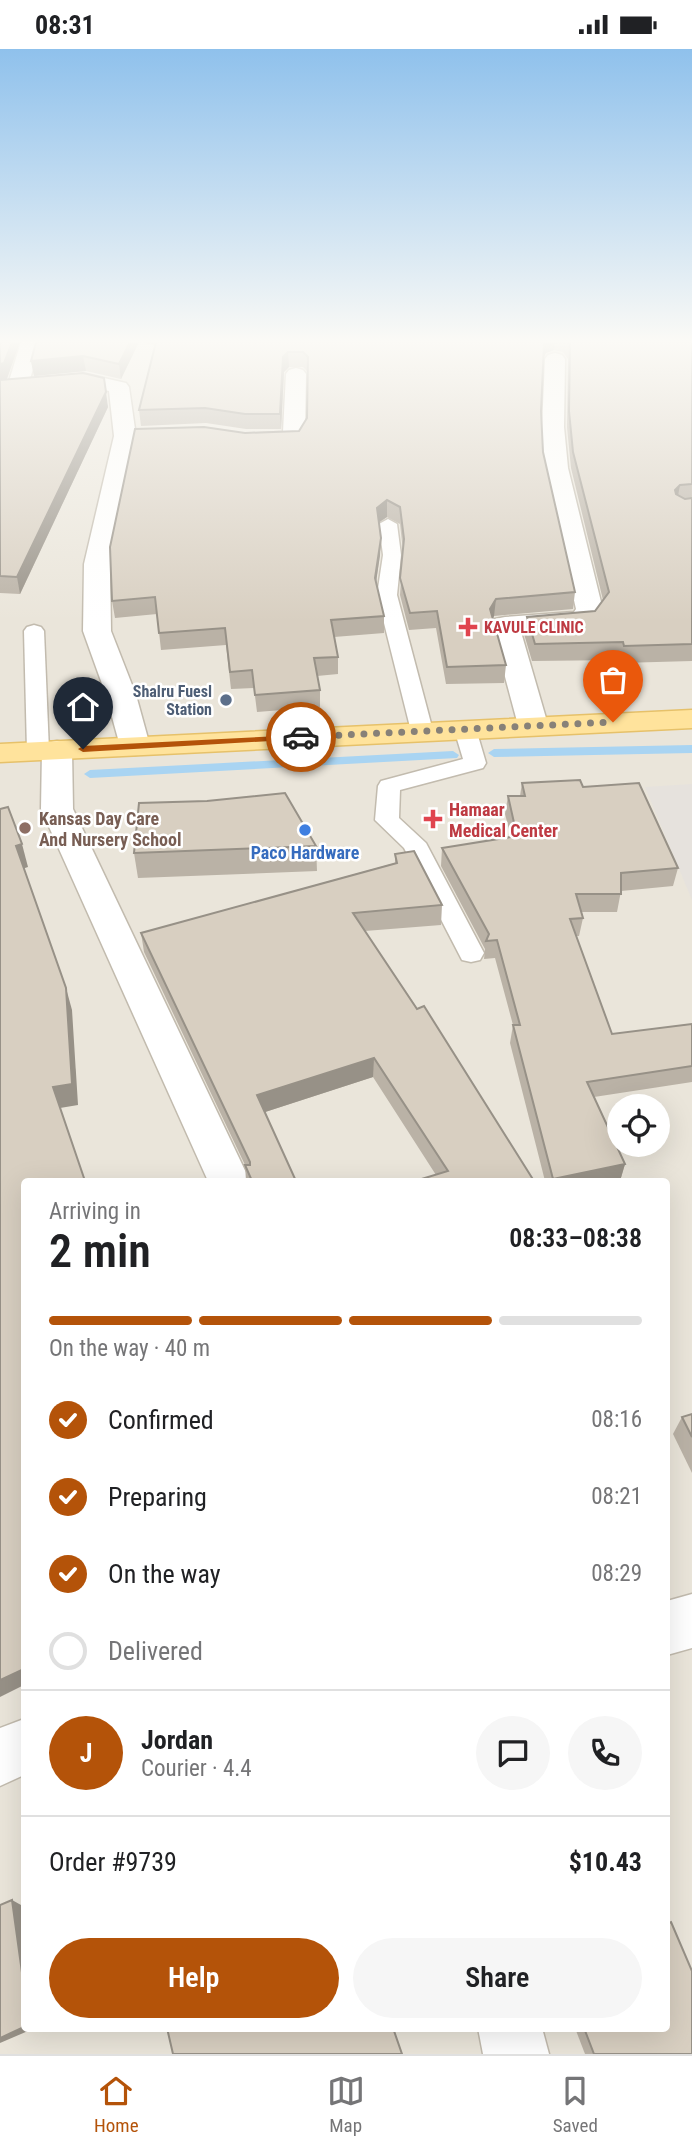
<!DOCTYPE html>
<html lang="en">
<head>
<meta charset="utf-8">
<style>
	:root { --surface:#fff; --page:#f6f6f6; --text:#202124; --muted:#757577; --line:#e0e0e0; --accent:#b45309 }
	body { margin:0; font-family:"Roboto Condensed",sans-serif; background:var(--page); color:var(--text); height:100vh; display:flex; flex-direction:column; font-size:26px; white-space:nowrap }
	* { box-sizing:border-box; margin:0 }
	p { font-size:23px; color:var(--muted) }
	.icon { flex:none; width:38px; height:38px; fill:none; stroke:currentColor; stroke-width:2; stroke-linecap:round; stroke-linejoin:round }
	.map { position:relative; flex:1; overflow:hidden }
	.drawer { position:absolute; left:21px; top:1129px; width:649px; height:854px; display:flex; flex-direction:column; background:var(--surface); border-radius:7px; box-shadow:0 7px 28px #0002 }
	.drawer>* { flex:none }
	.fabs { position:absolute; left:607px; top:1045px; display:grid; gap:14px }
	.fabs a { display:grid; place-items:center; width:63px; height:63px; border-radius:50%; background:var(--surface); box-shadow:0 7px 28px #0002; font-size:35px }
	.pin { position:absolute; display:grid; place-items:center; width:60px; height:60px; color:#fff; margin:-72px -30px; border-radius:50% 50% 50% 0; rotate:-45deg; box-shadow:0 0 7px #0007 }
	.pin .icon { rotate:45deg }
	.courier { position:absolute; display:grid; place-items:center; width:70px; height:70px; margin:-35px; border:5px solid #b45309; border-radius:50%; background:#fff; color:#222; box-shadow:0 2px 9px #0007 }
	.overview em { font-style:normal; font-weight:600 }
	.overview div { display:flex; flex-direction:column-reverse }
	.overview { display:flex; align-items:center; justify-content:space-between; height:119px; padding:0 28px }
	h1 { font-size:46px; font-weight:600; line-height:52px }
	.bar { display:grid; grid-template-columns:repeat(4,1fr); gap:10px 7px; align-content:center; height:84px; padding:0 28px }
	.bar i { height:9px; border-radius:5px; background:var(--line) }
	.bar .on { background:var(--accent) }
	.bar p { grid-column:span 4 }
	.line { display:flex; align-items:center; gap:18px; padding:0 28px; border-top:2px solid var(--line) }
	.line div { flex:1 }
	.round { display:grid; place-items:center; flex:none; width:74px; height:74px; border-radius:37px; background:var(--page) }
	ol { padding:0 28px; list-style:none }
	li { display:flex; align-items:center; gap:21px; height:77px }
	li p { margin-inline-start:auto }
	li .icon { padding:7px; border-radius:50%; background:var(--accent); color:#fff; stroke-width:4 }
	li:last-child { color:var(--muted) }
	li i { width:38px; height:38px; border:4px solid var(--line); border-radius:50% }
	.cta { display:flex; gap:14px; margin-top:auto; padding:14px 28px }
	.cta a { flex:1; height:80px; border-radius:42px; background:var(--accent); color:#fff; font-size:28px; font-weight:600; line-height:80px; text-align:center }
	.cta a+a { background:var(--page); color:var(--text) }
	.status { display:flex; justify-content:space-between; align-items:center; height:49px; padding:0 35px; background:var(--surface); direction:ltr }
	.status svg { height:19px; fill:currentColor }
	.tab-bar { display:flex; justify-content:space-around; align-items:center; height:98px; border-top:2px solid var(--line); background:var(--surface); font-size:19px; color:var(--muted) }
	.tab-bar a { display:grid; justify-items:center; gap:4px }
	.tab-bar .on { color:var(--accent) }
	.map>svg:first-child { display:block }
	.residential { fill:#eae5da; fill-rule:evenodd }
	.industrial { fill:#e6e2dd }
	.lines { fill:none; stroke-linecap:round; stroke-linejoin:round }
	.stream { fill:#a9d4f2; fill-rule:evenodd }
	.lane-casing { stroke:#c2bbae; stroke-width:3 }
	.street-casing { stroke:#c2bbae; stroke-width:3 }
	.primary-casing { stroke:#e6c16a; stroke-width:3 }
	.lane { fill:#fff; fill-rule:evenodd }
	.street { fill:#fff; fill-rule:evenodd }
	.primary { fill:#ffe39c; fill-rule:evenodd }
	.wall { fill:#bab2a6 }
	.shaded-wall { fill:#979187 }
	.building { fill:#d8cfc1; stroke:#979187; stroke-width:2 }
	.route { fill:#b45309 }
	.done { stroke:#878178; stroke-width:7; stroke-dasharray:0 12.6 }
	.health-dot { fill:#e0444e; stroke:#fff; stroke-width:2.5 }
	.service-dot { fill:#5c6f8a; stroke:#fff; stroke-width:2.5 }
	.education-dot { fill:#8d6e63; stroke:#fff; stroke-width:2.5 }
	.shop-dot { fill:#3f7fe0; stroke:#fff; stroke-width:2.5 }
	.labels { text-anchor:middle; dominant-baseline:central; stroke-width:5; stroke-linejoin:round; paint-order:stroke }
	.far-health-label { font-size:16px; font-weight:bold; fill:#be3a42; stroke:#fff; text-anchor:start }
	.far-service-label { font-size:16px; font-weight:bold; fill:#4e5e75; stroke:#fff; text-anchor:end }
	.health-label { font-size:18px; font-weight:bold; fill:#be3a42; stroke:#fff; text-anchor:start }
	.education-label { font-size:18px; font-weight:bold; fill:#785e54; stroke:#fff; text-anchor:start }
	.shop-label { font-size:18px; font-weight:bold; fill:#366cbe; stroke:#fff }
</style>
</head>
<body>
<div class="status"><b>08:31</b><svg viewBox="0 0 49 12"><path d="M0 12V9h3v3zM5 12V6h3v6zM10 12V3h3v9zM15 12V0h3v12zM26 1h20v11H26zM47 4h2v5h-2z"/></svg></div>
<div class="map">
<svg width="692" height="2005" viewBox="0 0 692 2005">
	<rect width="100%" height="100%" fill="#f6f3ec"/>
	<!-- residential -->
	<path class="residential" d="M0 293H692V2005H0ZM620 1057H658V1096H620ZM24 1132H667V1979H24Z"/>
	<!-- industrial -->
	<path class="industrial" d="M692 735V851L645 738Z"/>
	<g class="lines">
		<!-- stream -->
		<g class="stream">
			<path d="M692 696V704L494 708 488 704 494 700Z"/>
			<path d="M453 702 459 706 457 709 90 729 84 725 90 721Z"/>
		</g>
		<defs>
			<g id="lane">
				<path d="M388 470 397 475 401 506 397 546 433 682 430 687H414L411 682 377 546 383 506 379 475Z"/>
				<path d="M34 576 41 578 44 582 49 702 46 707H30L27 702 24 582 27 578Z"/>
				<path d="M465 673 473 675 476 680 486 714 483 719 400 741 399 769 426 794 484 904 480 911 471 913 462 911 404 799 375 771 378 737 381 732 463 710 454 680 457 675Z"/>
			</g>
			<g id="street">
				<path d="M21 293H41L30 330 86 325 126 334 129 338 136 387 110 515 111 582 136 646 150 697 146 704 135 706 124 704 120 697 106 646 83 582 84 515 114 387 109 342 86 337 0 345V333L9 332Z"/>
				<path d="M555 304 562 306 565 310 564 378 568 419 603 561 592 576 521 583 548 676 544 682 533 685 522 682 518 676 491 576 495 570 505 568 574 563 576 560 544 419 542 378 545 310 548 306Z"/>
				<path d="M296 319 303 321 306 325 305 385 299 395H241L238 390 241 385 283 383 286 325 289 321Z"/>
				<path d="M57 692 68 694 72 701 73 760 250 1132H208L41 760 42 701 46 694Z"/>
				<path d="M692 1545V1599L667 1606V1552Z"/>
				<path d="M24 1670V1726L0 1737V1679Z"/>
				<path d="M478 1979H542L549 2005H483Z"/>
			</g>
			<path id="primary" d="M692 661V679L0 713V695Z"/>
		</defs>
		<!-- lane casing -->
		<use href="#lane" class="lane-casing"/>
		<!-- street casing -->
		<use href="#street" class="street-casing"/>
		<!-- primary casing -->
		<use href="#primary" class="primary-casing"/>
		<!-- lane -->
		<use href="#lane" class="lane"/>
		<!-- street -->
		<use href="#street" class="street"/>
		<!-- primary -->
		<use href="#primary" class="primary"/>
	</g>
	<!-- wall -->
	<g class="wall">
		<path d="M139 293 121 330 86 322 34 327 31 312Z"/>
		<path d="M142 293H692V612L621 614 620 611 532 612 524 585 527 568 595 562 603 551 571 419 567 378 568 310 563 303 554 301 546 304 544 308 541 362 543 403 575 543 573 560 494 567 493 570 506 616 504 634 446 635 436 579 409 581 400 546 403 502 400 475 387 468 379 474 380 506 376 534 384 567V584L334 588 338 608V625L317 627 320 641V658L257 663 254 639 231 640 226 596 161 601 157 565 115 569 112 552 245 384 299 382 307 369 308 323 303 318H289L284 323 281 380H246L206 374 141 377 139 361 155 297Z"/>
		<path d="M0 331 108 358 20 545 0 544Z"/>
		<path d="M522 734 583 738 678 819 673 837 621 842 617 863H581L583 869 579 887H576L612 985 692 975V1033L594 1048 625 1115 620 1132H545L510 994 513 976 495 909 484 910 485 900 441 817 442 799 511 788 505 765 508 747H520Z"/>
		<path d="M316 797 317 822 138 829 134 804Z"/>
		<path d="M395 805 442 856 441 876 365 882 534 1132 436 1126 373 1028 265 1063 296 1132H246L245 1116 144 903 141 884 395 814Z"/>
		<path d="M692 1365V1424L673 1385 682 1368Z"/>
		<path d="M575 1979H667L692 2005H585Z"/>
	</g>
	<!-- shaded-wall -->
	<g class="shaded-wall">
		<path d="M12 293H20L7 330 0 331V315Z"/>
		<path d="M130 293H139L121 330 119 315Z"/>
		<path d="M546 293H555L554 301 546 304 542 310 544 295Z"/>
		<path d="M288 303 289 318 284 323 281 380 280 365 283 308Z"/>
		<path d="M83 307 86 322 34 327 31 312Z"/>
		<path d="M104 329 108 358 20 545 17 528Z"/>
		<path d="M680 436 677 452 675 441Z"/>
		<path d="M387 451V468L376 475 377 459Z"/>
		<path d="M381 489 380 506 374 546 375 529Z"/>
		<path d="M496 550 494 567 488 577 490 560Z"/>
		<path d="M22 795 28 818 22 820 16 797Z"/>
		<path d="M66 939 72 961 78 1056 60 1059 53 1038Z"/>
		<path d="M374 1009 373 1028 259 1065 257 1046Z"/>
		<path d="M625 1115 620 1132H552L553 1130Z"/>
		<path d="M24 1620V1636L0 1648V1631Z"/>
		<path d="M12 1851 21 1856 24 1881V1938Z"/>
		<path d="M24 1978 35 1979 0 1994V1989Z"/>
	</g>
	<!-- building -->
	<g class="building">
		<path d="M0 293H12L4 314 0 315Z"/>
		<path d="M36 293H130L119 315 83 307 31 312Z"/>
		<path d="M156 293H546L544 295 541 362 543 403 575 543 496 550 490 560 506 616 447 618 437 562 410 564 400 529 404 490 400 458 387 451 377 459 381 489 375 529 384 567 331 571 338 608 314 609 320 641 255 646 252 621 230 623 225 579 159 584 155 548 112 552 110 498 135 380 204 378 245 384 299 382 307 369 308 308 303 303H288L283 308 280 365H245L205 359 139 361Z"/>
		<path d="M568 293H692V435L680 436 675 441 676 445 685 450 692 449V595L624 597 623 593 535 595 527 568 595 562 609 543 573 403 569 362 570 295Z"/>
		<path d="M83 324 104 329 106 343 17 528 0 527V331Z"/>
		<path d="M580 731 583 738 639 734 678 819 621 824V845H576L583 869 570 870 612 985 692 975V1017L587 1033 625 1115 553 1130 513 976H520L497 891 486 892 489 885 442 799 517 787 508 747H525L522 734Z"/>
		<path d="M285 744 316 797 134 804 139 754 207 752Z"/>
		<path d="M8 758 22 795 16 797 66 939 72 1035 53 1038 85 1132H24V1620L0 1631V760Z"/>
		<path d="M414 802 442 856 353 864 417 960 424 957 534 1132H415L448 1122 374 1009 257 1046 296 1132H252L245 1116H250V1113L141 884 397 814 395 805Z"/>
		<path d="M692 1365V1388L682 1368Z"/>
		<path d="M12 1851 24 1938V1978L0 1989V1856Z"/>
		<path d="M671 1873 692 1922V2005H594L584 1979H667V1875Z"/>
		<path d="M167 1979H393L402 2005H173Z"/>
	</g>
	<!-- sky -->
	<linearGradient id="sky" x2="0" y2="1"><stop stop-color="#8fc1ec"/><stop offset="0.51" stop-color="#fbfaf6"/><stop offset="1" stop-color="#fbfaf6" stop-opacity="0"/></linearGradient>
	<rect width="692" height="573" fill="url(#sky)"/>
	<!-- route -->
	<path class="route" d="M301 686 304 687V690L83 703 78 700 83 697Z"/>
	<g class="lines">
		<!-- done -->
		<path class="done" d="M301 688 613 673"/>
	</g>
	<!-- markers -->
	<g class="health-dot">
		<path d="M464.5 567.5h7v7h7v7h-7v7h-7v-7h-7v-7h7z"/>
		<path d="M429.5 759.5h7v7h7v7h-7v7h-7v-7h-7v-7h7z"/>
	</g>
	<circle class="service-dot" cx="226" cy="651" r="7"/>
	<circle class="education-dot" cx="25" cy="779" r="7"/>
	<circle class="shop-dot" cx="305" cy="781" r="7"/>
	<g class="labels">
		<!-- far-health labels -->
		<g class="far-health-label">
			<text x="484" y="578">KAVULE CLINIC</text>
		</g>
		<!-- far-service labels -->
		<g class="far-service-label">
			<text x="212" y="642">Shalru Fuesl<tspan x="212" dy="18">Station</tspan></text>
		</g>
		<!-- health labels -->
		<g class="health-label">
			<text x="449" y="760">Hamaar<tspan x="449" dy="21">Medical Center</tspan></text>
		</g>
		<!-- education labels -->
		<g class="education-label">
			<text x="39" y="769">Kansas Day Care<tspan x="39" dy="21">And Nursery School</tspan></text>
		</g>
		<!-- shop labels -->
		<g class="shop-label">
			<text x="305" y="803">Paco Hardware</text>
		</g>
	</g>
</svg>
<div class="fabs">
<a><svg class="icon" aria-label="locate" viewBox="0 0 24 24"><circle cx="12" cy="12" r="6"/><path d="M12 2v4M12 18v4M2 12h4M18 12h4"/></svg></a>
</div>
<div class="pin" style="left:613px;top:673px;background:#ea580c"><svg class="icon" aria-label="bag" viewBox="0 0 24 24"><path d="M5 8h14l-1 12H6zM9 8a3 3 0 0 1 6 0"/></svg></div>
<div class="pin" style="left:83px;top:700px;background:#1f2937"><svg class="icon" aria-label="home" viewBox="0 0 24 24"><path d="M3 11l9-7 9 7M6 9v11h12V9"/></svg></div>
<div class="courier" style="left:301px;top:688px"><svg class="icon" aria-label="car" viewBox="0 0 24 24"><path d="M5 17H2v-5l4-1 3-4h7l3 4 3 1v5h-3M9 17h6M6 11h13"/><circle cx="7" cy="17" r="2"/><circle cx="17" cy="17" r="2"/></svg></div>
<section class="drawer">
<div class="overview"><div><h1>2 min</h1><p>Arriving in</p></div><em>08:33–08:38</em></div>
<div class="bar"><i class="on"></i><i class="on"></i><i class="on"></i><i></i><p>On the way · 40 m</p></div>
<ol>
<li><svg class="icon" aria-label="check" viewBox="0 0 24 24"><path d="M5 12l5 5 9-10"/></svg>Confirmed<p>08:16</p></li>
<li><svg class="icon" aria-label="check" viewBox="0 0 24 24"><path d="M5 12l5 5 9-10"/></svg>Preparing<p>08:21</p></li>
<li><svg class="icon" aria-label="check" viewBox="0 0 24 24"><path d="M5 12l5 5 9-10"/></svg>On the way<p>08:29</p></li>
<li><i></i>Delivered</li>
</ol>
<div class="line" style="height:126px"><b class="round" style="background:var(--accent);color:#fff">J</b><div><b>Jordan</b><p>Courier · 4.4</p></div><a class="round"><svg class="icon" aria-label="chat" viewBox="0 0 24 24"><path d="M4 5h16v11H9l-5 4z"/></svg></a><a class="round"><svg class="icon" aria-label="phone" viewBox="0 0 24 24"><path d="M5 4h4l2 5-3 2q2 4 5 5l2-3 5 2v4C11 20 4 13 5 4z"/></svg></a></div>
<div class="line" style="height:91px"><div>Order #9739</div><b>$10.43</b></div>
<div class="cta"><a>Help</a><a>Share</a></div>
</section>
</div>
<nav class="tab-bar">
<a class="on"><svg class="icon" aria-label="home" viewBox="0 0 24 24"><path d="M3 11l9-7 9 7M6 9v11h12V9"/></svg>Home</a>
<a><svg class="icon" aria-label="map" viewBox="0 0 24 24"><path d="M3 6l6-2 6 2 6-2v14l-6 2-6-2-6 2zM9 4v14M15 6v14"/></svg>Map</a>
<a><svg class="icon" aria-label="saved" viewBox="0 0 24 24"><path d="M7 4h10v16l-5-4-5 4z"/></svg>Saved</a>
</nav>
</body>
</html>
